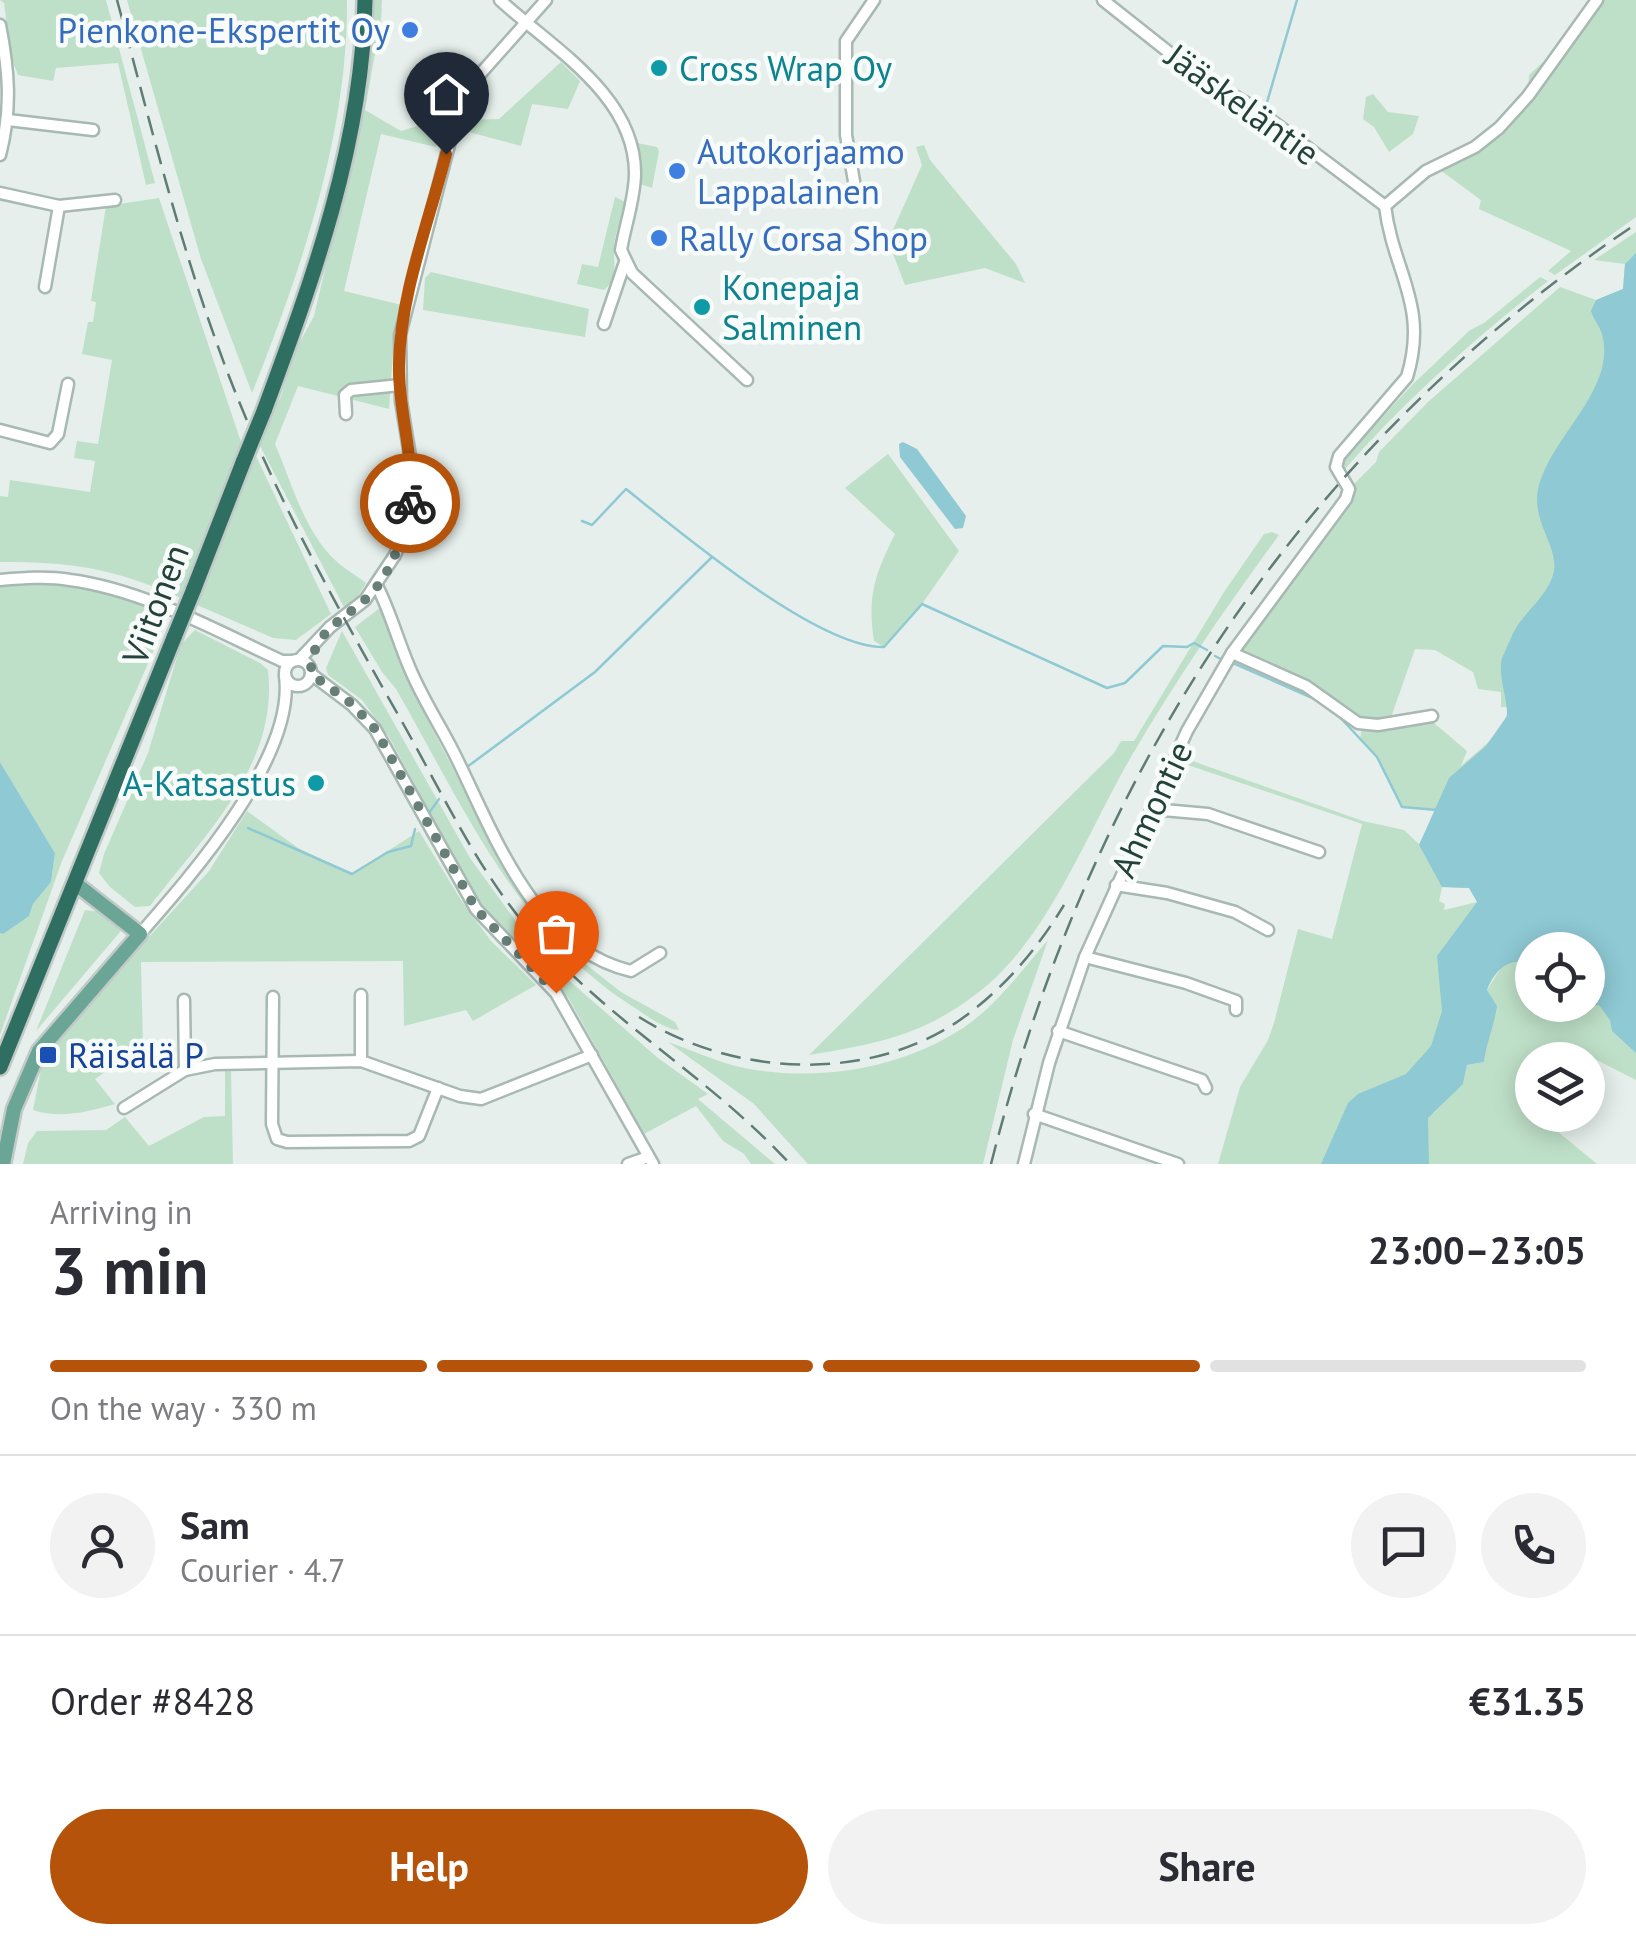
<!DOCTYPE html>
<html lang="en">
<head>
<meta charset="utf-8">
<style>
	:root { --surface:#fff; --page:#f2f2f3; --text:#2b2b33; --muted:#7c7c81; --line:#e1e1e2; --accent:#b45309 }
	body { margin:0; font-family:"PT Sans",sans-serif; background:var(--page); color:var(--text); height:100vh; display:flex; flex-direction:column; font-size:38px; white-space:nowrap }
	* { box-sizing:border-box; margin:0 }
	p { font-size:32px; color:var(--muted) }
	.icon { flex:none; width:55px; height:55px; fill:none; stroke:currentColor; stroke-width:2; stroke-linecap:round; stroke-linejoin:round }
	.map { position:relative; height:1164px; overflow:hidden }
	.details { display:flex; flex-direction:column; background:var(--surface); flex:1 }
	.details>* { flex:none }
	.controls { position:absolute; left:1515px; top:932px; display:grid; gap:20px }
	.controls a { display:grid; place-items:center; width:90px; height:90px; border-radius:50%; background:var(--surface); box-shadow:0 5px 25px #0003; font-size:50px }
	.pin { position:absolute; display:grid; place-items:center; width:85px; height:85px; color:#fff; margin:-102px -42px; border-radius:50% 50% 50% 0; rotate:-45deg; box-shadow:0 0 10px #0007 }
	.pin .icon { rotate:45deg }
	.courier { position:absolute; display:grid; place-items:center; width:100px; height:100px; margin:-50px; border:8px solid #b45309; border-radius:50%; background:#fff; color:#222; box-shadow:0 2px 12px #0007 }
	.summary em { font-style:normal; font-weight:700 }
	.summary div { display:flex; flex-direction:column-reverse }
	.summary { display:flex; align-items:center; justify-content:space-between; height:170px; padding:0 50px }
	h1 { font-size:65px; font-weight:700; line-height:75px }
	.bar { display:grid; grid-template-columns:repeat(4,1fr); gap:15px 10px; align-content:center; height:120px; padding:0 50px }
	.bar i { height:12px; border-radius:8px; background:var(--line) }
	.bar .on { background:var(--accent) }
	.bar p { grid-column:span 4 }
	.line { display:flex; align-items:center; gap:25px; padding:0 50px; border-top:2px solid var(--line) }
	.line div { flex:1 }
	.round { display:grid; place-items:center; flex:none; width:105px; height:105px; border-radius:52px; background:var(--page) }
	.action { display:flex; gap:20px; margin-top:auto; padding:20px 50px }
	.action a { flex:1; height:115px; border-radius:60px; background:var(--accent); color:#fff; font-size:40px; font-weight:700; line-height:115px; text-align:center }
	.action a+a { background:var(--page); color:var(--text) }
	.map>svg:first-child { display:block }
	.green { fill:#bfe0c8; fill-rule:evenodd }
	.water { fill:#8ec9d4 }
	.lines { fill:none; stroke-linecap:round; stroke-linejoin:round }
	.stream { stroke:#8ec9d4; stroke-width:2.5 }
	.minor-casing { stroke:#a8b8b2; stroke-width:15 }
	.major-casing { stroke:#c2cac8; stroke-width:19 }
	.highway-casing { stroke:#c2cac8; stroke-width:20 }
	.minor { stroke:#fff; stroke-width:10 }
	.major { stroke:#6aa596; stroke-width:14 }
	.highway { stroke:#2f6f62; stroke-width:15 }
	.rail { stroke:#5f7d75; stroke-width:2.5; stroke-dasharray:20 10; stroke-linecap:butt }
	.highway-bridge-casing { stroke:#c2cac8; stroke-width:20; stroke-linecap:butt }
	.highway-bridge { stroke:#2f6f62; stroke-width:15 }
	.done { stroke:#687f78; stroke-width:10; stroke-dasharray:0 18 }
	.route { stroke:#b45309; stroke-width:12 }
	.shop-dot { fill:#3f7fe0; stroke:#f7fbf9; stroke-width:4 }
	.culture-dot { fill:#0f9aa8; stroke:#f7fbf9; stroke-width:4 }
	.transit-dot { fill:#1a4fb4; stroke:#f7fbf9; stroke-width:4 }
	.labels { text-anchor:middle; dominant-baseline:central; stroke-width:9; stroke-linejoin:round; paint-order:stroke }
	.shop-label { font-size:35px; fill:#366cbe; stroke:#f7fbf9; text-anchor:start }
	.culture-label { font-size:35px; fill:#0d838f; stroke:#f7fbf9; text-anchor:start }
	.street-label { font-size:35px; fill:#24423a; stroke:#f7fbf9 }
	.transit-label { font-size:35px; fill:#164399; stroke:#f7fbf9; text-anchor:start }
</style>
</head>
<body>
<div class="map">
<svg width="1636" height="1164" viewBox="0 0 1636 1164">
	<rect width="100%" height="100%" fill="#e6efeb"/>
	<!-- green -->
	<g class="green">
		<path d="M0 0H106L155 183 146 185 118 63 56 68 53 81 18 75 11 57 4 3Z"/>
		<path d="M127 0H347C348 134 301 270 252 393L201 259Z"/>
		<path d="M373 0H382L380 46 376 48 365 110 401 131 443 118 436 147 381 134 344 291 402 305 394 338 389 409 298 386 275 444C291 481 304 530 334 559 343 568 356 575 366 583L357 598 344 607 258 442 281 396 295 351 314 316 360 119Z"/>
		<path d="M1597 0H1636V217L1555 275 1548 271 1571 251 1479 209 1481 200 1440 170 1475 147 1528 96 1529 75 1543 62 1555 58Z"/>
		<path d="M561 62 580 81 568 109 532 104 521 146 465 131 468 120 499 119Z"/>
		<path d="M1373 94 1388 112 1419 116 1413 134 1389 152 1374 127 1363 119 1366 97Z"/>
		<path d="M637 143 657 147 659 151 652 188 640 184Z"/>
		<path d="M924 145 930 160 1016 264 1025 283 985 268 905 285 888 241 922 165 916 147Z"/>
		<path d="M615 197 626 202C622 217 613 237 614 252 614 268 618 278 604 290L577 284 582 264 598 267Z"/>
		<path d="M159 198 241 442 181 598C112 568 74 562 0 562V496L8 497 10 480 90 492 95 461 74 458 77 441 98 444 112 360 82 354 88 322H93L96 302 91 301 106 206Z"/>
		<path d="M1636 232V331L1469 888 1442 887 1439 901 1445 904 1444 910 1477 902 1452 1013 1376 1164H1218L1240 1087 1268 1040 1274 1023 1298 929 1332 939 1362 824 1179 762 1181 757 1363 821 1404 830 1419 844 1437 810 1402 807 1377 757 1360 740 1362 727 1330 699 1232 653 1349 489 1376 462 1379 452 1428 402 1560 287 1596 300 1623 289 1625 264 1594 260ZM1415 649 1435 650 1473 672 1478 689 1501 692V707H1508C1506 733 1478 750 1461 766L1467 751 1433 722 1388 726Z"/>
		<path d="M431 272 589 309 585 337 423 310 425 278Z"/>
		<path d="M1540 277 1548 281C1475 338 1405 400 1343 471L1344 459 1412 385 1470 330 1484 323Z"/>
		<path d="M888 454 959 551 922 604 884 647 874 641C867 597 875 574 895 534L845 488Z"/>
		<path d="M256 456 331 614 296 640 273 638 197 605Z"/>
		<path d="M1272 532 1279 535C1226 607 1176 680 1131 757 1089 829 1049 935 984 988 925 1035 882 1043 809 1055L1114 753 1121 741H1134L1224 592 1264 534Z"/>
		<path d="M45 582 83 585 161 612 166 622 62 861 0 1035V933L29 916 33 904 51 882 55 853 0 762V587Z"/>
		<path d="M381 607 403 671 494 849 520 890 588 966 621 992 675 1022 679 1030C663 1029 646 1015 632 1006 518 934 461 802 396 689L382 672 355 627Z"/>
		<path d="M195 630 260 663 268 670C279 766 203 836 150 906L135 907 110 887 99 873 104 854 148 753 181 644Z"/>
		<path d="M342 631 470 858 541 956 658 1058 708 1094 698 1099 775 1164H751L744 1154 723 1141 696 1106 644 1134 569 999 476 898 389 737 362 700 328 675 326 668Z"/>
		<path d="M247 811 298 848 352 874 419 831 461 900 491 941 536 985 473 1021 466 1010 404 1026 403 961 141 962 143 1045 95 1079 115 1104C88 1112 60 1119 33 1110L41 1069 50 1052 95 996 209 871Z"/>
		<path d="M85 910 101 912 118 921 120 932 36 1031Z"/>
		<path d="M1048 940 1013 1040 983 1164H808L754 1104 668 1042C694 1051 722 1064 749 1069 822 1081 900 1069 963 1028 996 1006 1022 970 1048 940Z"/>
		<path d="M1514 960 1526 962 1532 971V1005L1598 1004 1636 1026V1080L1571 1047 1566 1060H1532V1115H1548L1546 1122 1597 1164H1385L1412 1123 1435 1112 1447 1096 1463 1084 1467 1065 1484 1062C1487 1038 1502 1011 1487 990L1502 966Z"/>
		<path d="M225 1071H231L233 1164H23L28 1143 37 1131 106 1130 125 1117 149 1146 204 1117 225 1116Z"/>
	</g>
	<!-- water -->
	<g class="water">
		<path d="M1636 253V1053L1612 1031 1610 1020 1599 1005 1586 1007 1583 1005H1588V950H1532V971L1526 962C1506 959 1495 971 1487 990L1497 1006C1494 1026 1487 1042 1484 1062L1467 1065 1463 1084 1428 1118 1429 1164H1321L1348 1103 1358 1094 1406 1074 1431 1046 1442 1011 1437 956 1477 902 1469 888 1442 887 1419 845 1449 778 1486 746 1507 716C1508 698 1496 672 1503 656 1508 645 1513 631 1520 622 1532 606 1550 591 1554 571 1558 546 1532 522 1538 490 1549 438 1614 393 1603 338 1601 327 1594 321 1591 311L1596 300 1623 289 1625 264Z"/>
		<path d="M903 442 917 449 966 516 963 528 955 529 900 457 899 444Z"/>
		<path d="M0 762 55 853 51 882 33 904 29 916 3 934 0 933Z"/>
	</g>
	<g class="lines">
		<!-- stream -->
		<g class="stream">
			<path d="M1265 109 1297 0"/>
			<path d="M582 521 592 525 626 489C680 532 817 648 884 647L922 604 1107 688 1125 683 1163 646 1187 647 1194 643 1207 650"/>
			<path d="M1215 656 1221 659"/>
			<path d="M1233 663 1317 700"/>
			<path d="M1336 713 1377 757 1402 807 1437 810"/>
			<path d="M467 767 595 672 711 558"/>
			<path d="M429 813 439 799"/>
			<path d="M248 828 352 874 388 852 411 846 415 829"/>
		</g>
		<defs>
			<g id="minor">
				<path d="M500 0C552 48 635 95 635 173 635 199 625 225 621 250L632 273 747 380"/>
				<path d="M1103 0 1195 73 1255 108 1385 206"/>
				<path d="M0 25C9 71 12 109 0 155"/>
				<path d="M8 120 93 130"/>
				<path d="M855 187 846 135V41L874 0"/>
				<path d="M0 193 59 206 115 200"/>
				<path d="M1385 206 1426 171 1475 147 1499 128 1528 96 1597 0"/>
				<path d="M45 287 59 206"/>
				<path d="M604 324 625 262"/>
				<path d="M346 414 345 395 351 390 400 385"/>
				<path d="M0 430 50 443 58 434 68 384"/>
				<path d="M0 580C23 578 47 576 70 580 144 590 215 630 282 661H292"/>
				<path d="M377 586C390 611 397 638 408 664 420 695 439 723 454 753 494 833 533 948 631 971L660 953"/>
				<path d="M1232 653 1306 686 1358 723 1378 725 1432 716"/>
				<circle cx="298" cy="673" r="13"/>
				<path d="M299 660 330 627 365 600 395 555 405 529 413 474 401 401 400 335 456 118 474 81 546 0"/>
				<path d="M311 674 352 705 375 729 476 909 556 993 653 1164"/>
				<path d="M1152 809 1208 814 1319 852"/>
				<path d="M1116 885 1167 893 1235 912 1268 930"/>
				<path d="M140 934C190 877 296 757 285 676"/>
				<path d="M1085 957 1186 983 1236 1001V1010"/>
				<path d="M361 995V1061"/>
				<path d="M273 997 272 1124 277 1139 287 1142 409 1141 419 1136 438 1088"/>
				<path d="M184 1000 185 1070"/>
				<path d="M1058 1031 1202 1080 1206 1088"/>
				<path d="M124 1108 185 1070 215 1064 361 1061 460 1096 481 1099 592 1055"/>
				<path d="M1034 1114 1178 1164"/>
				<path d="M628 1164 648 1157"/>
				<path d="M1024 1164 1049 1063 1085 957 1187 731 1232 653 1346 499 1349 489 1336 467 1339 456 1407 377C1429 305 1393 272 1385 206"/>
			</g>
			<path id="major" d="M3 1164 14 1109 39 1051 140 934 76 884"/>
			<g id="highway">
				<path d="M264 411C313 279 363 142 365 0"/>
				<path d="M193 591 244 460"/>
				<path d="M0 1067 175 635"/>
			</g>
		</defs>
		<!-- minor casing -->
		<use href="#minor" class="minor-casing"/>
		<!-- major casing -->
		<use href="#major" class="major-casing"/>
		<!-- highway casing -->
		<use href="#highway" class="highway-casing"/>
		<!-- minor -->
		<use href="#minor" class="minor"/>
		<!-- major -->
		<use href="#major" class="major"/>
		<!-- highway -->
		<use href="#highway" class="highway"/>
		<!-- rail -->
		<g class="rail">
			<path d="M117 0C148 114 176 230 216 341 264 477 334 602 405 727 444 797 479 872 532 933 608 1021 710 1077 790 1164"/>
			<path d="M639 1017C731 1075 863 1084 957 1022 1002 991 1036 951 1064 905"/>
			<path d="M991 1164C1090 773 1299 450 1636 224"/>
		</g>
		<defs>
			<g id="highway-bridge">
				<path d="M244 460 264 411"/>
				<path d="M175 635 193 591"/>
			</g>
		</defs>
		<!-- highway-bridge casing -->
		<use href="#highway-bridge" class="highway-bridge-casing"/>
		<!-- highway-bridge -->
		<use href="#highway-bridge" class="highway-bridge"/>
	</g>
	<g class="lines">
		<!-- done -->
		<path class="done" d="M410 503C404 532 396 560 379 584 354 619 310 625 311 674L352 704 375 729 476 909 556 993"/>
		<!-- route -->
		<path class="route" d="M410 503C415 456 398 412 399 365 400 294 429 222 446 154"/>
	</g>
	<!-- markers -->
	<g class="shop-dot">
		<circle cx="410" cy="30" r="10"/>
		<circle cx="677" cy="171" r="10"/>
		<circle cx="659" cy="238" r="10"/>
	</g>
	<g class="culture-dot">
		<circle cx="659" cy="68" r="10"/>
		<circle cx="702" cy="307" r="10"/>
		<circle cx="316" cy="783" r="10"/>
	</g>
	<rect class="transit-dot" x="38" y="1045" width="20" height="20" rx="5"/>
	<g class="labels">
		<!-- shop labels -->
		<g class="shop-label">
			<text x="390" y="30" text-anchor="end">Pienkone-Ekspertit Oy</text>
			<text x="697" y="151">Autokorjaamo<tspan x="697" dy="40">Lappalainen</tspan></text>
			<text x="679" y="238">Rally Corsa Shop</text>
		</g>
		<!-- culture labels -->
		<g class="culture-label">
			<text x="679" y="68">Cross Wrap Oy</text>
			<text x="722" y="287">Konepaja<tspan x="722" dy="40">Salminen</tspan></text>
			<text x="296" y="783" text-anchor="end">A-Katsastus</text>
		</g>
		<!-- street labels -->
		<g class="street-label">
			<text transform="translate(1243 104) rotate(36)">Jääskeläntie</text>
			<text transform="translate(155 604) rotate(-69)">Viitonen</text>
			<text transform="translate(1151 809) rotate(-65)">Ahmontie</text>
		</g>
		<!-- transit labels -->
		<g class="transit-label">
			<text x="68" y="1055">Räisälä P</text>
		</g>
	</g>
</svg>
<div class="controls">
<a><svg class="icon" aria-label="locate" viewBox="0 0 24 24"><circle cx="12" cy="12" r="6"/><path d="M12 2v4M12 18v4M2 12h4M18 12h4"/></svg></a>
<a><svg class="icon" aria-label="layers" viewBox="0 0 24 24"><path d="M12 4l9 5-9 5-9-5zM3 14l9 5 9-5"/></svg></a>
</div>
<div class="pin" style="left:556px;top:993px;background:#ea580c"><svg class="icon" aria-label="bag" viewBox="0 0 24 24"><path d="M5 8h14l-1 12H6zM9 8a3 3 0 0 1 6 0"/></svg></div>
<div class="pin" style="left:446px;top:154px;background:#1f2937"><svg class="icon" aria-label="home" viewBox="0 0 24 24"><path d="M3 11l9-7 9 7M6 9v11h12V9"/></svg></div>
<div class="courier" style="left:410px;top:503px"><svg class="icon" aria-label="bike" viewBox="0 0 24 24"><circle cx="6" cy="16" r="4"/><circle cx="18" cy="16" r="4"/><path d="M6 16l4-8h5l3 8M10 8l3 8H6M13 5h3"/></svg></div>
</div>
<section class="details">
<div class="summary"><div><h1>3 min</h1><p>Arriving in</p></div><em>23:00–23:05</em></div>
<div class="bar"><i class="on"></i><i class="on"></i><i class="on"></i><i></i><p>On the way · 330 m</p></div>
<div class="line" style="height:180px"><a class="round"><svg class="icon" aria-label="person" viewBox="0 0 24 24"><circle cx="12" cy="8" r="4"/><path d="M4 21q1-7 8-7t8 7"/></svg></a><div><b>Sam</b><p>Courier · 4.7</p></div><a class="round"><svg class="icon" aria-label="chat" viewBox="0 0 24 24"><path d="M4 5h16v11H9l-5 4z"/></svg></a><a class="round"><svg class="icon" aria-label="phone" viewBox="0 0 24 24"><path d="M5 4h4l2 5-3 2q2 4 5 5l2-3 5 2v4C11 20 4 13 5 4z"/></svg></a></div>
<div class="line" style="height:130px"><div>Order #8428</div><b>€31.35</b></div>
<div class="action"><a>Help</a><a>Share</a></div>
</section>
</body>
</html>
